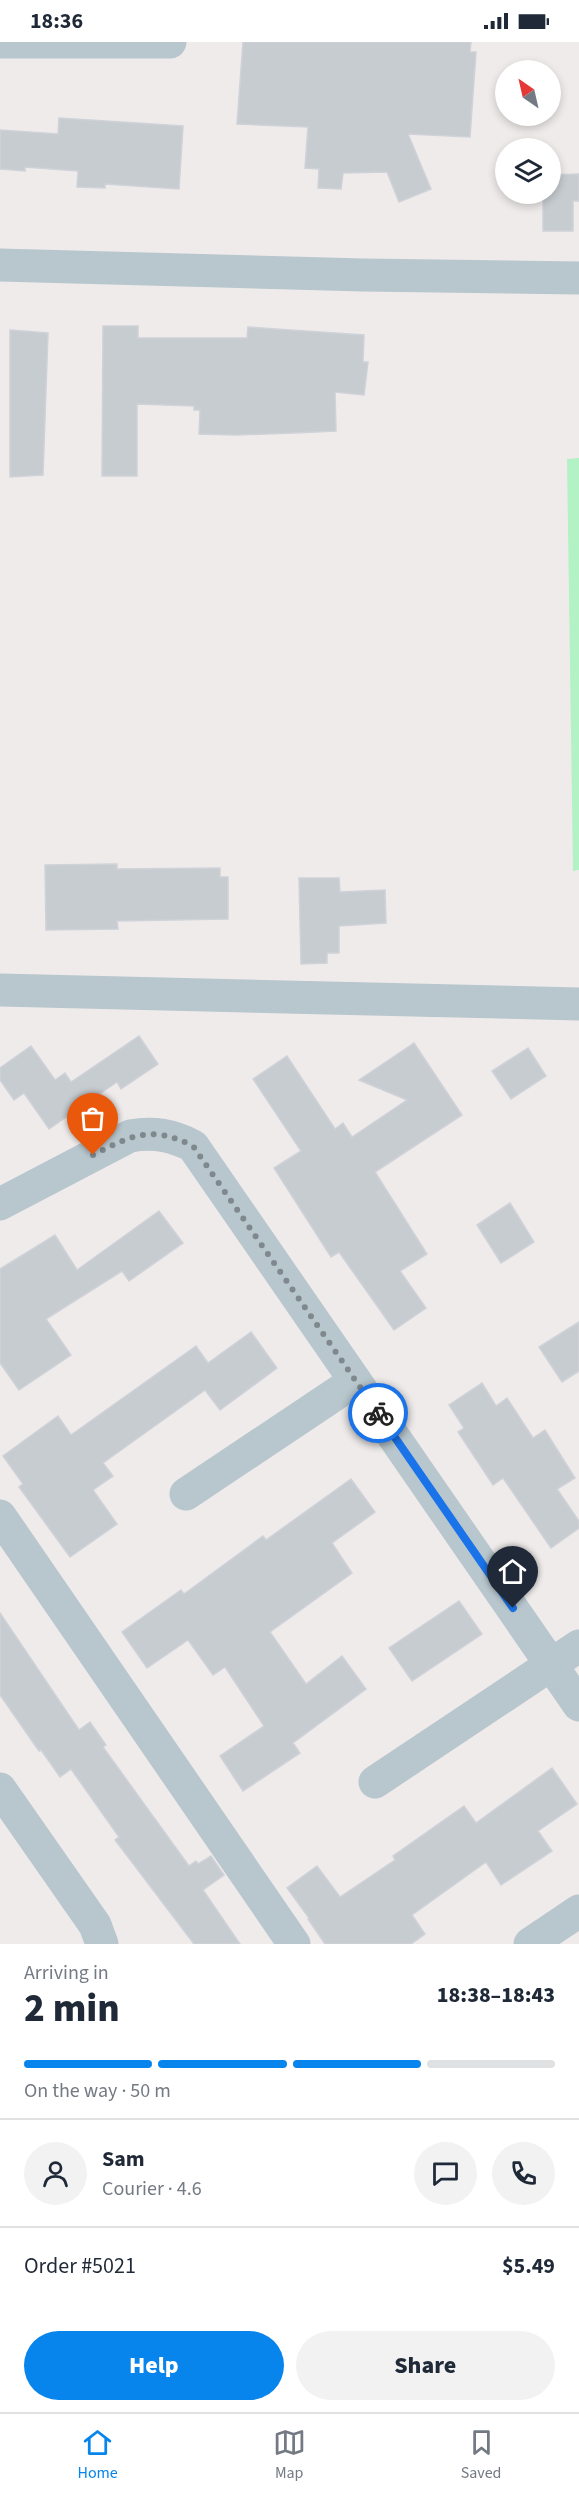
<!DOCTYPE html>
<html lang="en">
<head>
<meta charset="utf-8">
<style>
	:root { --surface:#fff; --page:#f2f2f3; --text:#1f2937; --muted:#747a83; --line:#e0e1e3; --accent:#0785ed }
	body { margin:0; font-family:"Source Sans 3",sans-serif; background:var(--page); color:var(--text); height:100vh; display:flex; flex-direction:column; font-size:22px; white-space:nowrap }
	* { box-sizing:border-box; margin:0 }
	p { font-size:20px; color:var(--muted) }
	.icon { flex:none; width:33px; height:33px; fill:none; stroke:currentColor; stroke-width:2; stroke-linecap:round; stroke-linejoin:round }
	.map { position:relative; height:1902px; overflow:hidden }
	.side { display:flex; flex-direction:column; background:var(--surface); flex:1 }
	.side>* { flex:none }
	.needle { width:39px; rotate:326deg }
	.controls { position:absolute; left:495px; top:18px; display:grid; gap:12px }
	.controls a { display:grid; place-items:center; width:66px; height:66px; border-radius:50%; background:var(--surface); box-shadow:0 3px 9px #0003; font-size:30px }
	.pin { position:absolute; display:grid; place-items:center; width:51px; height:51px; color:#fff; margin:-62px -26px; border-radius:50% 50% 50% 0; rotate:-45deg; box-shadow:0 0 6px #0007 }
	.pin .icon { rotate:45deg }
	.courier { position:absolute; display:grid; place-items:center; width:60px; height:60px; margin:-30px; border:4px solid #1a73e8; border-radius:50%; background:#fff; color:#222; box-shadow:0 2px 8px #0007 }
	.overview em { font-style:normal; font-weight:800 }
	.overview div { display:flex; flex-direction:column-reverse }
	.overview { display:flex; align-items:center; justify-content:space-between; height:102px; padding:0 24px }
	h1 { font-size:39px; font-weight:800; line-height:45px }
	.bar { display:grid; grid-template-columns:repeat(4,1fr); gap:9px 6px; align-content:center; height:72px; padding:0 24px }
	.bar i { height:8px; border-radius:4px; background:var(--line) }
	.bar .active { background:var(--accent) }
	.bar p { grid-column:span 4 }
	.line { display:flex; align-items:center; gap:15px; padding:0 24px; border-top:2px solid var(--line) }
	.line div { flex:1 }
	.round { display:grid; place-items:center; flex:none; width:63px; height:63px; border-radius:32px; background:var(--page) }
	.action { display:flex; gap:12px; margin-top:auto; padding:12px 24px }
	.action a { flex:1; height:69px; border-radius:36px; background:var(--accent); color:#fff; font-size:24px; font-weight:800; line-height:69px; text-align:center }
	.action a+a { background:var(--page); color:var(--text) }
	.status { display:flex; justify-content:space-between; align-items:center; height:42px; padding:0 30px; background:var(--surface); direction:ltr }
	.status svg { height:16px; fill:currentColor }
	.dock { display:flex; justify-content:space-around; align-items:center; height:84px; border-top:2px solid var(--line); background:var(--surface); font-size:16px; color:var(--muted) }
	.dock a { display:grid; justify-items:center; gap:3px }
	.dock .active { color:var(--accent) }
	.map>svg:first-child { display:block }
	.green { fill:#b3f2c5 }
	.building { fill:#c7ccd1; stroke:#cfd2d8; stroke-width:1.5 }
	.lines { fill:none; stroke-linecap:round; stroke-linejoin:round }
	.minor { stroke:#b8c6cd; stroke-width:33 }
	.done { stroke:#7f888d; stroke-width:6; stroke-dasharray:0 10.8 }
	.route { stroke:#1a73e8; stroke-width:8 }
</style>
</head>
<body>
<div class="status"><b>18:36</b><svg viewBox="0 0 49 12"><path d="M0 12V9h3v3zM5 12V6h3v6zM10 12V3h3v9zM15 12V0h3v12zM26 1h20v11H26zM47 4h2v5h-2z"/></svg></div>
<div class="map">
<svg width="579" height="1902" viewBox="0 0 579 1902">
	<rect width="100%" height="100%" fill="#efebeb"/>
	<!-- green -->
	<path class="green" d="M579 416V828L573 829 567 417Z"/>
	<!-- building -->
	<g class="building">
		<path d="M243 0H471L470 10H476L470 95 408 92 431 147 399 160 387 130 343 131 341 147 318 146 319 127 305 126 308 85 237 82Z"/>
		<path d="M59 76 183 84 179 147 105 142V146L77 145 78 129 25 125V129L0 127V88L58 92Z"/>
		<path d="M579 132V159H573V189H543V152H550V133Z"/>
		<path d="M103 284H138V296H247L248 285 364 293 363 320H368L364 353 335 350 336 389 294 391 236 393 199 392 200 368H194V364L137 362V434H102Z"/>
		<path d="M10 288 48 291 43 433 10 435Z"/>
		<path d="M117 822V827L220 826V835H228V877L117 879 118 887 46 888 45 823Z"/>
		<path d="M299 836H339L340 850 385 848 386 881 339 884V911H327V921L301 922Z"/>
		<path d="M139 994 158 1022 121 1047 117 1040 49 1087 24 1051 14 1058 0 1038V1026L31 1004 55 1038 65 1031 71 1040Z"/>
		<path d="M414 1001 462 1073 375 1130 427 1212 400 1229 426 1266 394 1288 339 1210 331 1215 274 1126 301 1109 253 1037 287 1014 335 1087 343 1081 352 1095 407 1058 359 1038Z"/>
		<path d="M528 1006 546 1034 511 1057 492 1029Z"/>
		<path d="M510 1161 534 1200 501 1221 477 1183Z"/>
		<path d="M159 1169 183 1201 129 1239 122 1229 46 1277 71 1313 19 1348 0 1321V1227L55 1193 77 1228Z"/>
		<path d="M579 1280V1329L562 1340 539 1305Z"/>
		<path d="M251 1290 277 1326 220 1368 205 1348 103 1421 113 1434 93 1448 117 1482 70 1515 19 1445 23 1442 3 1414 58 1374 71 1393 196 1304 208 1321Z"/>
		<path d="M482 1341 496 1364 507 1356 533 1396 545 1388 575 1436 557 1447 579 1479V1486L551 1506 503 1436 493 1443 458 1390 464 1386 449 1363Z"/>
		<path d="M351 1437 375 1470 332 1501 352 1531 270 1590 306 1642 342 1614 366 1647 293 1701 300 1711 243 1749 220 1714 264 1684 225 1625 213 1633 188 1598 147 1626 122 1590 181 1548 184 1552 263 1494 266 1498Z"/>
		<path d="M459 1559 482 1592 412 1639 389 1606Z"/>
		<path d="M0 1571 79 1688 90 1680 106 1703 103 1705 189 1824 196 1819 198 1822 211 1814 224 1833 203 1848 240 1902H194L115 1798 119 1795 71 1727 60 1735 41 1708 39 1709 0 1653Z"/>
		<path d="M552 1726 577 1762 538 1789 552 1809 501 1843 486 1820 412 1873 425 1892 411 1902H325L308 1877 309 1876 287 1846 317 1824 340 1855 395 1818 393 1814 464 1764 476 1781Z"/>
	</g>
	<g class="lines">
		<!-- minor -->
		<g class="minor">
			<path d="M0 0H170"/>
			<path d="M0 223 363 233 579 236"/>
			<path d="M0 948 579 962"/>
			<path d="M0 1162 130 1094C154 1090 172 1093 193 1104L579 1663"/>
			<path d="M186 1452 355 1339"/>
			<path d="M0 1474 294 1902"/>
			<path d="M375 1740 579 1604"/>
			<path d="M0 1747 95 1883 102 1902"/>
			<path d="M530 1902 579 1869"/>
		</g>
	</g>
	<g class="lines">
		<!-- done -->
		<path class="done" d="M93 1113C132 1093 151 1083 193 1104L378 1371"/>
		<!-- route -->
		<path class="route" d="M378 1371 513 1566"/>
	</g>
</svg>
<div class="controls">
<a><svg class="needle" viewBox="-14 -14 28 28"><path d="M0-13l5 13h-10z" fill="#e53935"/><path d="M0 13l5-13h-10z" fill="#747a83"/></svg></a>
<a><svg class="icon" aria-label="layers" viewBox="0 0 24 24"><path d="M12 4l9 5-9 5-9-5zM3 14l9 5 9-5"/></svg></a>
</div>
<div class="pin" style="left:93px;top:1113px;background:#ea580c"><svg class="icon" aria-label="bag" viewBox="0 0 24 24"><path d="M5 8h14l-1 12H6zM9 8a3 3 0 0 1 6 0"/></svg></div>
<div class="pin" style="left:513px;top:1566px;background:#1f2937"><svg class="icon" aria-label="home" viewBox="0 0 24 24"><path d="M3 11l9-7 9 7M6 9v11h12V9"/></svg></div>
<div class="courier" style="left:378px;top:1371px"><svg class="icon" aria-label="bike" viewBox="0 0 24 24"><circle cx="6" cy="16" r="4"/><circle cx="18" cy="16" r="4"/><path d="M6 16l4-8h5l3 8M10 8l3 8H6M13 5h3"/></svg></div>
</div>
<section class="side">
<div class="overview"><div><h1>2 min</h1><p>Arriving in</p></div><em>18:38–18:43</em></div>
<div class="bar"><i class="active"></i><i class="active"></i><i class="active"></i><i></i><p>On the way · 50 m</p></div>
<div class="line" style="height:108px"><a class="round"><svg class="icon" aria-label="person" viewBox="0 0 24 24"><circle cx="12" cy="8" r="4"/><path d="M4 21q1-7 8-7t8 7"/></svg></a><div><b>Sam</b><p>Courier · 4.6</p></div><a class="round"><svg class="icon" aria-label="chat" viewBox="0 0 24 24"><path d="M4 5h16v11H9l-5 4z"/></svg></a><a class="round"><svg class="icon" aria-label="phone" viewBox="0 0 24 24"><path d="M5 4h4l2 5-3 2q2 4 5 5l2-3 5 2v4C11 20 4 13 5 4z"/></svg></a></div>
<div class="line" style="height:78px"><div>Order #5021</div><b>$5.49</b></div>
<div class="action"><a>Help</a><a>Share</a></div>
</section>
<nav class="dock">
<a class="active"><svg class="icon" aria-label="home" viewBox="0 0 24 24"><path d="M3 11l9-7 9 7M6 9v11h12V9"/></svg>Home</a>
<a><svg class="icon" aria-label="map" viewBox="0 0 24 24"><path d="M3 6l6-2 6 2 6-2v14l-6 2-6-2-6 2zM9 4v14M15 6v14"/></svg>Map</a>
<a><svg class="icon" aria-label="saved" viewBox="0 0 24 24"><path d="M7 4h10v16l-5-4-5 4z"/></svg>Saved</a>
</nav>
</body>
</html>
